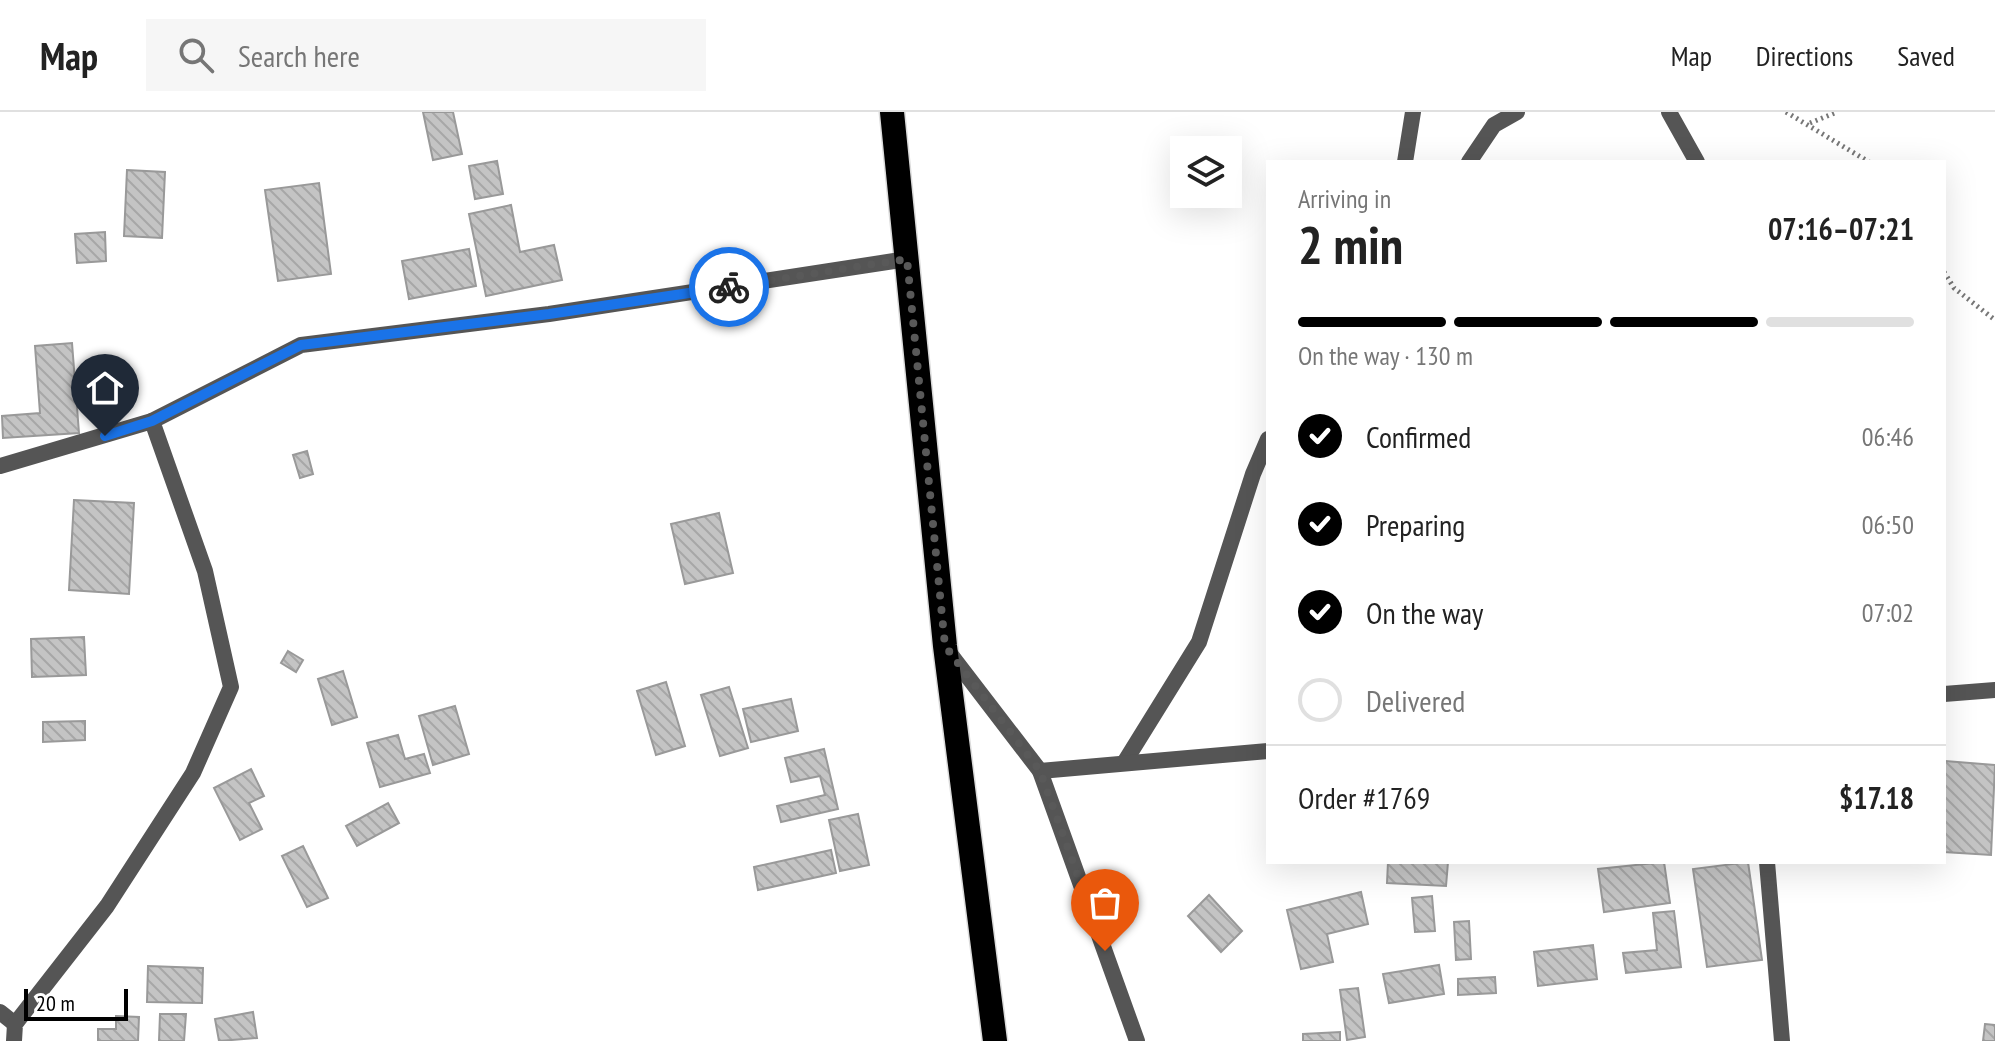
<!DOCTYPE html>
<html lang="en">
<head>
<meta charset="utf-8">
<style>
	:root { --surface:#fff; --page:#f6f6f6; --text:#222; --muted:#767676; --line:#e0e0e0; --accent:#000 }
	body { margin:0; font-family:"PT Sans Narrow",sans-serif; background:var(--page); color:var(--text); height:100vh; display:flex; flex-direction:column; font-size:30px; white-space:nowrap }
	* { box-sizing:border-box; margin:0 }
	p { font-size:26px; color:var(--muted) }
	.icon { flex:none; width:44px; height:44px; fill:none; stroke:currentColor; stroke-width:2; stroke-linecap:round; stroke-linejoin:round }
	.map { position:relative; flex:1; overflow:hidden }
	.panel { position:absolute; left:1266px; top:48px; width:680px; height:704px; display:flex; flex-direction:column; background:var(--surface); border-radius:0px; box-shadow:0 8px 32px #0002 }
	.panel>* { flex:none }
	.controls { position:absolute; left:1170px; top:24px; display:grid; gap:16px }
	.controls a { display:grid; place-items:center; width:72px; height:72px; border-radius:0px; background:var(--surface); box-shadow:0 8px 32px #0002; font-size:40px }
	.scale { position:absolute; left:24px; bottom:20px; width:104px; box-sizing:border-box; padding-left:8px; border:4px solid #000; border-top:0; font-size:22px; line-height:28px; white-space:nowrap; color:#000; -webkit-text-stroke:6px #fff; paint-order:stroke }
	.pin { position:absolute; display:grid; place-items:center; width:68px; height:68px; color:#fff; margin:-82px -34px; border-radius:50% 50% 50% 0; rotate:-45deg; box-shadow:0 0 8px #0007 }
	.pin .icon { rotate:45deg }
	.courier { position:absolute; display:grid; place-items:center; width:80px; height:80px; margin:-40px; border:6px solid #1a73e8; border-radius:50%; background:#fff; color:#222; box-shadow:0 2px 10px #0007 }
	.head em { font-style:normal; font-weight:700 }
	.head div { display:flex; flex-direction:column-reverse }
	.head { display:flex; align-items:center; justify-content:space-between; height:136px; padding:0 32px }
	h1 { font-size:52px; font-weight:700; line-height:60px }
	.bar { display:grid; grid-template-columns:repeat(4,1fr); gap:12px 8px; align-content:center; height:96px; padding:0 32px }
	.bar i { height:10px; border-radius:6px; background:var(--line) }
	.bar .current { background:var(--accent) }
	.bar p { grid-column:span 4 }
	.line { display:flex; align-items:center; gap:20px; padding:0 32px; border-top:2px solid var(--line) }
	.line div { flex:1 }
	ol { padding:0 32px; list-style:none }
	li { display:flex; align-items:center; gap:24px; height:88px }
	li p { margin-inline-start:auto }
	li .icon { padding:8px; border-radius:50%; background:var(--accent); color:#fff; stroke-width:4 }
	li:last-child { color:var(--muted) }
	li i { width:44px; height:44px; border:4px solid var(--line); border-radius:50% }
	header { display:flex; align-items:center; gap:48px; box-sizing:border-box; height:112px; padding:0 40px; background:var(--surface); border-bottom:2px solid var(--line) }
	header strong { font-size:38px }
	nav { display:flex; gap:44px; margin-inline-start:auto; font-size:28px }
	.search { width:560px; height:72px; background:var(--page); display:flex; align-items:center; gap:20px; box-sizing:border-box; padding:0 28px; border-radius:0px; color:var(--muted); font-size:30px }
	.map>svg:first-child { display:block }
	.building { fill:url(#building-back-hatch); stroke:#999; stroke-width:2 }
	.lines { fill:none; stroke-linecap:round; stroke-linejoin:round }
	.highway-casing { stroke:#dbdbdb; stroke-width:27 }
	.path { stroke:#777; stroke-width:5; stroke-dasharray:2 4; stroke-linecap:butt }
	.street { stroke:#555; stroke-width:16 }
	.highway { stroke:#000; stroke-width:24 }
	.done { stroke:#595959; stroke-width:8; stroke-dasharray:0 14.4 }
	.route { stroke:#1a73e8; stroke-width:10 }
</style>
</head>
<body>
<header>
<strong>Map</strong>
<div class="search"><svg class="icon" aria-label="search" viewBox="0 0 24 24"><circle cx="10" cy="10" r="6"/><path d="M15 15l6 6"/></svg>Search here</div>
<nav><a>Map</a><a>Directions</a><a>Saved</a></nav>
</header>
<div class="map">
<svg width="1995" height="929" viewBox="0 0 1995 929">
	<defs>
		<pattern id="building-back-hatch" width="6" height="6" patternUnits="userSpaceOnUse" patternTransform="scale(2)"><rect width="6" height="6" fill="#c4c4c4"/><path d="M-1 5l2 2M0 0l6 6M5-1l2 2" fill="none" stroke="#a7a7a7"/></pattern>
	</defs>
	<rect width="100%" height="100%" fill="#fff"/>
	<!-- building -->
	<g class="building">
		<path d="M423 0H453L462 42 433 48Z"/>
		<path d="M497 49 503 82 475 87 469 54Z"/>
		<path d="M127 58 165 60 162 126 124 124Z"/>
		<path d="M319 71 331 162 278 169 265 78Z"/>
		<path d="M511 93 520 140 554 133 562 168 486 184 469 102Z"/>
		<path d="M105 120 106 149 77 151 75 122Z"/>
		<path d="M469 137 476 174 409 187 402 149Z"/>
		<path d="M72 231 79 321 3 326 2 304 40 301 35 234Z"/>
		<path d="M307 339 313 362 300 366 293 343Z"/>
		<path d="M74 388 134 391 129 482 69 478Z"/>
		<path d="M719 401 733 461 685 472 671 412Z"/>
		<path d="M84 525 86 563 32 565 31 527Z"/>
		<path d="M288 539 303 548 296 560 281 551Z"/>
		<path d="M343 559 357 605 332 613 318 567Z"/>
		<path d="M666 570 685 634 656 643 637 579Z"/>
		<path d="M729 575 748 636 720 644 701 583Z"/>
		<path d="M791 587 798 619 751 630 743 597Z"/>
		<path d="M455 594 469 642 433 653 419 604Z"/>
		<path d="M85 609V628L43 630V610Z"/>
		<path d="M398 623 405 647 424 642 430 661 380 675 367 631Z"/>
		<path d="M824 637 838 697 781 710 777 694 825 683 820 664 791 670 785 646Z"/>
		<path d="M1945 649 1995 653 1991 743 1944 740Z"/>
		<path d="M251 657 264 684 249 691 262 717 240 728 214 676Z"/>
		<path d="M388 691 399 711 357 734 346 714Z"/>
		<path d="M858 702 869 753 840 759 829 708Z"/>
		<path d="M303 734 328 786 307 795 282 744Z"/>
		<path d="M831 738 836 761 758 778 754 755Z"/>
		<path d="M1388 750H1448L1446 774 1387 771Z"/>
		<path d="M1664 750 1670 791 1604 800 1598 757Z"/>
		<path d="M1748 750 1762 848 1707 855 1693 757Z"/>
		<path d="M1361 780 1368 812 1327 822 1333 850 1301 857 1287 798Z"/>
		<path d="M1209 783 1242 819 1221 840 1188 804Z"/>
		<path d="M1432 784 1435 819 1415 820 1412 786Z"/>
		<path d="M1674 799 1681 855 1626 861 1623 841 1657 838 1653 801Z"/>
		<path d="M1469 809 1471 847 1456 848 1454 810Z"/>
		<path d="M1593 833 1597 867 1538 874 1534 840Z"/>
		<path d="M1439 853 1444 882 1389 891 1383 862Z"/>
		<path d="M148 854 203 856 202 891 147 890Z"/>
		<path d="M1495 865 1496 881 1458 883V867Z"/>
		<path d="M1358 876 1365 925 1347 928 1340 878Z"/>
		<path d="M253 900 257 926 219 929 215 907Z"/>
		<path d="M160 902H186L184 929H159Z"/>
		<path d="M116 904 139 905 138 929H98V917H116Z"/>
		<path d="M1985 912 1995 913V929H1983Z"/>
		<path d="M1340 920V929H1303V922Z"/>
	</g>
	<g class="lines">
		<defs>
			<path id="highway" d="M892 0 945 534 995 929"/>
		</defs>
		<!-- highway casing -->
		<use href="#highway" class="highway-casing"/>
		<!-- path -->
		<g class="path">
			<path d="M1786 0 1869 50"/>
			<path d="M1810 11 1837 0"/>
			<path d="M1944 160 1954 176 1995 208"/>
		</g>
		<!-- street -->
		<g class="street">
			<path d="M1669 0 1697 50"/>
			<path d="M1405 50 1413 0"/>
			<path d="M1469 50 1494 13 1517 0"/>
			<path d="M0 354 152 309"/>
			<path d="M948 539 1040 659 1137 929"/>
			<path d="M1944 582 1995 578"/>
			<path d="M1124 651 1199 530 1253 362 1268 327"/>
			<path d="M1040 659 1268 639"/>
			<path d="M1767 750 1782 929"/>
			<path d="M0 900 15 912"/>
			<path d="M14 929 15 912 107 794 193 661 231 575 205 459 152 309 301 233 549 202 907 147"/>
		</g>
		<!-- highway -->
		<use href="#highway" class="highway"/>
	</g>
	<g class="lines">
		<!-- done -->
		<path class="done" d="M729 175 907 147 945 534 1040 659 1105 839"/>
		<!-- route -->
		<path class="route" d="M105 324 152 309 301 233 549 202 729 175"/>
	</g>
</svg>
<div class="controls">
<a><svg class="icon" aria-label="layers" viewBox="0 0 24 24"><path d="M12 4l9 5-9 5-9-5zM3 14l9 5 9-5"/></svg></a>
</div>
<div class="scale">20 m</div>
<div class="pin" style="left:1105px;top:839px;background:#ea580c"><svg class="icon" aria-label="bag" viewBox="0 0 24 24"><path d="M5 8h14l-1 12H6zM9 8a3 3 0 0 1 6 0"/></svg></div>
<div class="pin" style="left:105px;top:324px;background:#1f2937"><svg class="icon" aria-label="home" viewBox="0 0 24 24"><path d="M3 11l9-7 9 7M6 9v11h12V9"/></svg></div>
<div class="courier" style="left:729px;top:175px"><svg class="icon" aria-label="bike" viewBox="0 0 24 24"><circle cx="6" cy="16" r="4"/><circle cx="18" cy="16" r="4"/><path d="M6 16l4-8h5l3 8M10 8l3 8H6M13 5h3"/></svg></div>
<section class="panel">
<div class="head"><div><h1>2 min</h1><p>Arriving in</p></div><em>07:16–07:21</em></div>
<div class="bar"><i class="current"></i><i class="current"></i><i class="current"></i><i></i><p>On the way · 130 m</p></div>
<ol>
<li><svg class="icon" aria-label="check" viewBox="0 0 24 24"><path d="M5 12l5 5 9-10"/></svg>Confirmed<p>06:46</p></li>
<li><svg class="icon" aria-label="check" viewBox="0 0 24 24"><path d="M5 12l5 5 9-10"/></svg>Preparing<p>06:50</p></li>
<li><svg class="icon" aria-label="check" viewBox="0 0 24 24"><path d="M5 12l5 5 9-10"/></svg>On the way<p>07:02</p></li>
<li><i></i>Delivered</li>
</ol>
<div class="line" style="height:104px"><div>Order #1769</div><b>$17.18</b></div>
</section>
</div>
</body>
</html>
